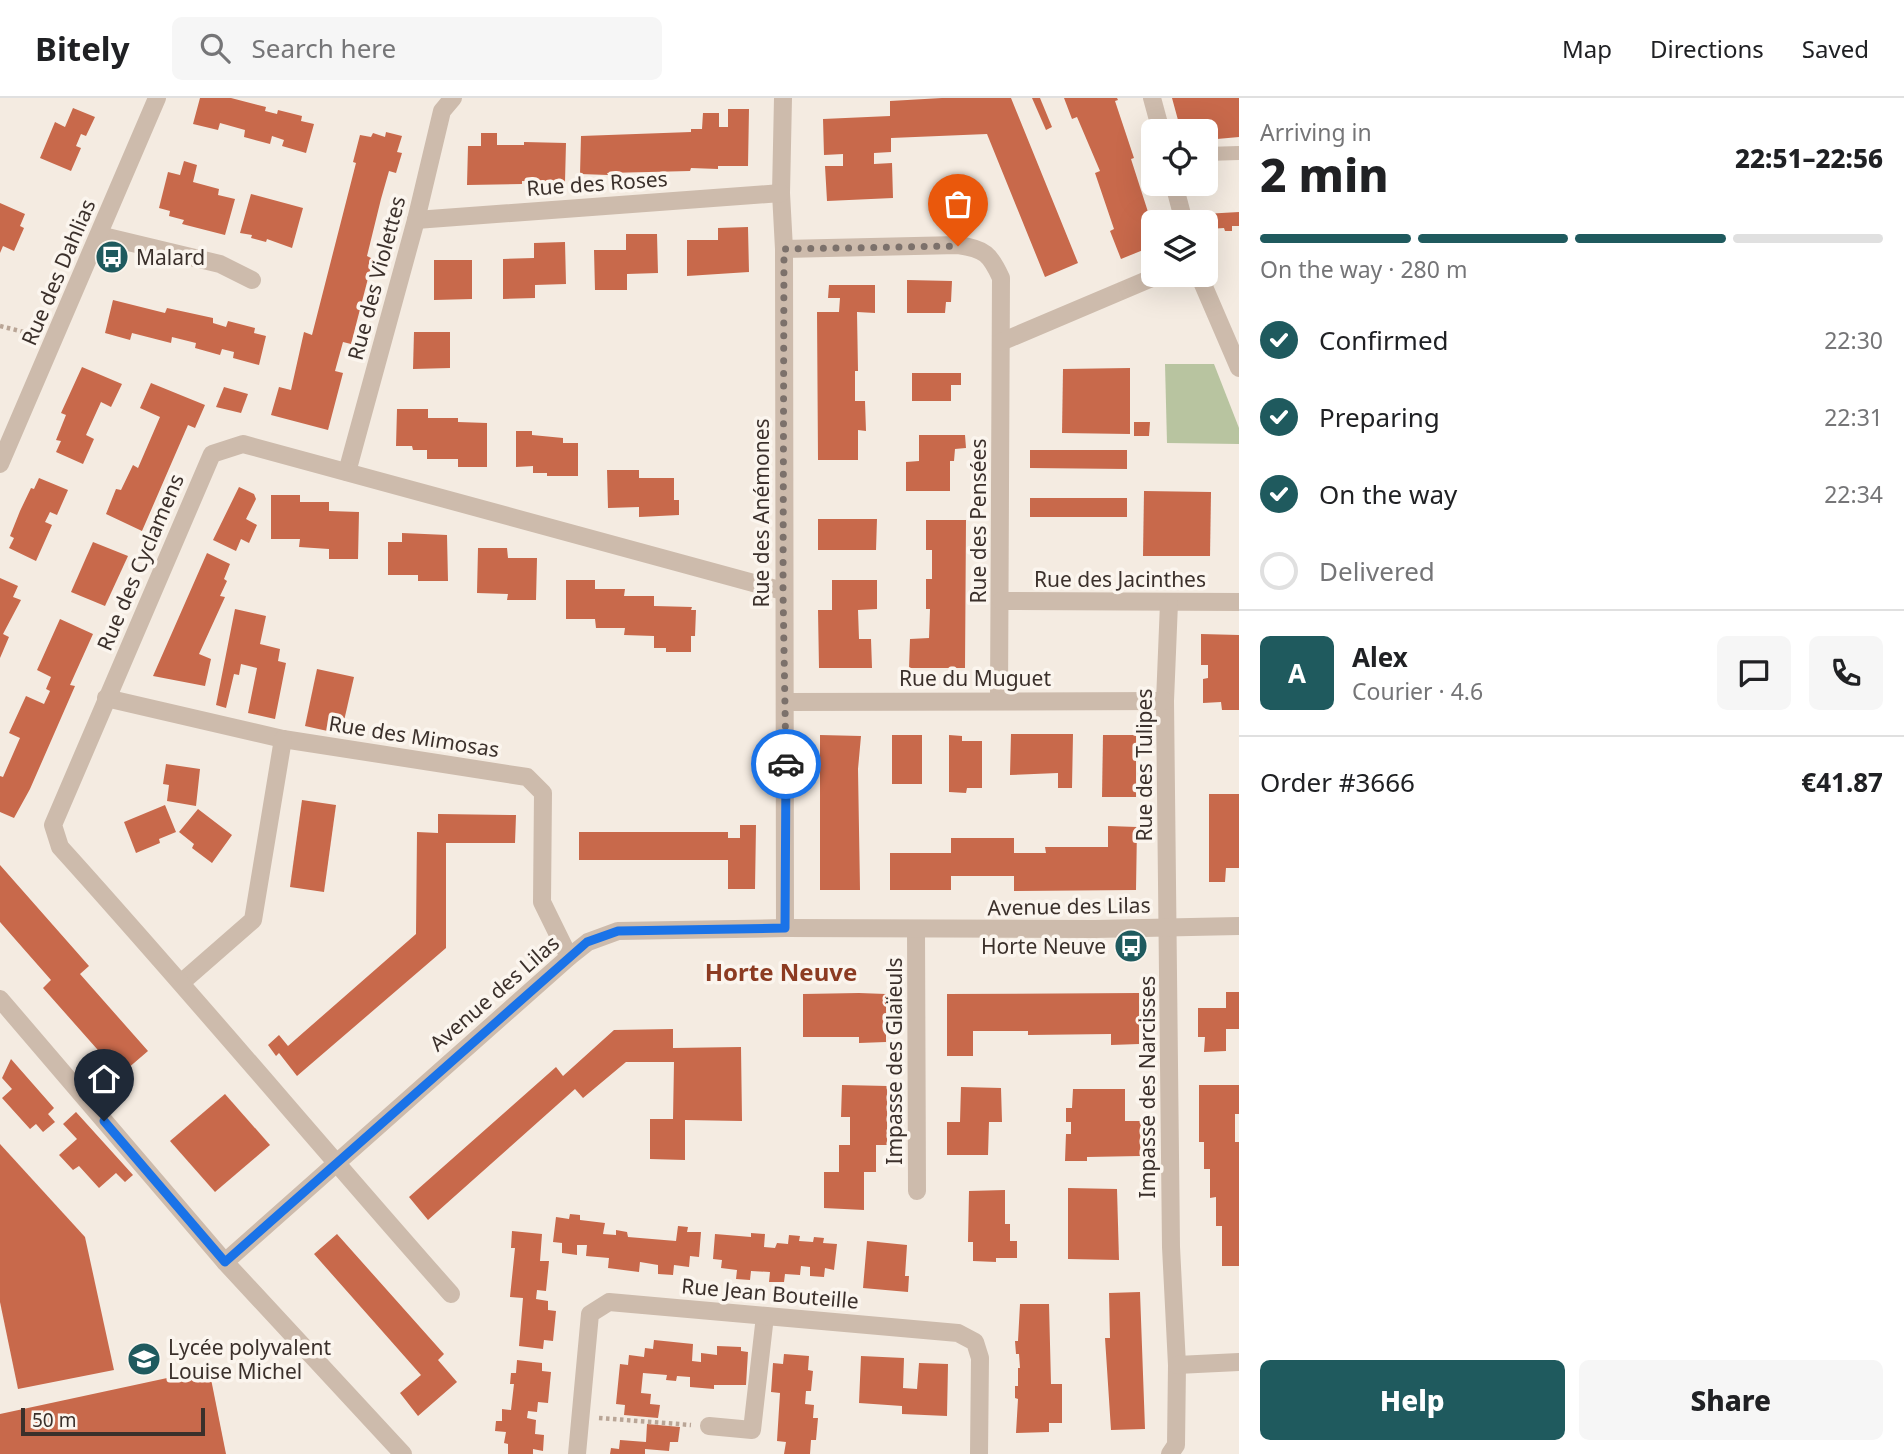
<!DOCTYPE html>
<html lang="en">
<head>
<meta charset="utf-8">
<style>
	:root { --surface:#fff; --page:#f6f6f6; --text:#202124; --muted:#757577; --line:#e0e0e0; --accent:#1f5a5e }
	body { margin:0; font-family:"Noto Sans",sans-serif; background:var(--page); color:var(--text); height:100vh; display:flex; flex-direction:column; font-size:26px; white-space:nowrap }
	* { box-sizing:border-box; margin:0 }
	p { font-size:23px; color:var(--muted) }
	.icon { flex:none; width:38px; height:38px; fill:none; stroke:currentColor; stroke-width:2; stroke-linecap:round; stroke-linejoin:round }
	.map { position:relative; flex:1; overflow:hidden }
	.drawer { display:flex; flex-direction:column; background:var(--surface); width:665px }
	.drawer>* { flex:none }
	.controls { position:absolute; left:1141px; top:21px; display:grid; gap:14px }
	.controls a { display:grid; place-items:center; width:77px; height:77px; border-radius:10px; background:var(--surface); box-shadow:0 7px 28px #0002; font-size:35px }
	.scale { position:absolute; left:21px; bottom:18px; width:184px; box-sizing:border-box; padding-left:7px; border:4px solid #3b302b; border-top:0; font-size:19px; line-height:24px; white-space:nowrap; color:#3b302b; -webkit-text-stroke:5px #fbf5ee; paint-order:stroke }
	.pin { position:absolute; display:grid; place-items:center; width:60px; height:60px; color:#fff; margin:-72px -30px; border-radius:50% 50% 50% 0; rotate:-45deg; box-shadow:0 0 7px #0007 }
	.pin .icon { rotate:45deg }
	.courier { position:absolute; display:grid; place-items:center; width:70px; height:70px; margin:-35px; border:5px solid #1a73e8; border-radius:50%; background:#fff; color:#222; box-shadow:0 2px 9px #0007 }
	.head em { font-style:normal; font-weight:800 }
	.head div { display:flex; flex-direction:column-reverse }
	.head { display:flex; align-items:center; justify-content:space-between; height:119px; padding:0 21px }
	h1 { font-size:46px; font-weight:800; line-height:52px }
	.bar { display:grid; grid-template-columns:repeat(4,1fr); gap:10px 7px; align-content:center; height:84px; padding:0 21px }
	.bar i { height:9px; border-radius:5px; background:var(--line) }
	.bar .current { background:var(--accent) }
	.bar p { grid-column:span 4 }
	.line { display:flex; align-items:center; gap:18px; padding:0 21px; border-top:2px solid var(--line) }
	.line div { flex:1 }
	.round { display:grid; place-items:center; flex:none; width:74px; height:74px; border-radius:10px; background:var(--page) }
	ol { padding:0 21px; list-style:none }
	li { display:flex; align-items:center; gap:21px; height:77px }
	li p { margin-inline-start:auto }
	li .icon { padding:7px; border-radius:50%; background:var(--accent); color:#fff; stroke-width:4 }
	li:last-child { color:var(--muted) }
	li i { width:38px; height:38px; border:4px solid var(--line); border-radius:50% }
	.action { display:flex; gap:14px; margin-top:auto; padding:14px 21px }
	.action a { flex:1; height:80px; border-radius:10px; background:var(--accent); color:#fff; font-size:28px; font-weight:800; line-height:80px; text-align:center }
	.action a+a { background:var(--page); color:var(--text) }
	header { display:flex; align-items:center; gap:42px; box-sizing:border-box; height:98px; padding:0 35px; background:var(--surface); border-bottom:2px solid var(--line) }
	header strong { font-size:33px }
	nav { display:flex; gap:38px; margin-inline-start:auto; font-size:24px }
	.search { width:490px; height:63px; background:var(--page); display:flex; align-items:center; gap:18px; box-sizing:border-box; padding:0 24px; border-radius:10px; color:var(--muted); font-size:26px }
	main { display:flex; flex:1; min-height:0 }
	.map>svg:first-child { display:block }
	.green { fill:#b8c4a0 }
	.building { fill:#c8694b }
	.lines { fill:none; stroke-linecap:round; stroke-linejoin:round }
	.path { stroke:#b9a596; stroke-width:4.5; stroke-dasharray:3.5 3.5; stroke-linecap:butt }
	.service { stroke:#cdbbac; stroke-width:14 }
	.minor { stroke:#cdbbac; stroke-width:18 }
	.tertiary { stroke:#cdbbac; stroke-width:18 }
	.done { stroke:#7c716b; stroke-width:7; stroke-dasharray:0 12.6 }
	.route { stroke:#1a73e8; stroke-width:9 }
	.labels { text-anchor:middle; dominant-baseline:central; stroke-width:7; stroke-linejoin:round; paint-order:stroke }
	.street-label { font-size:21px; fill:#3b302b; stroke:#fbf5ee }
	.poi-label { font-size:21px; fill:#3b302b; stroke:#fbf5ee; text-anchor:start }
	.quarter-label { font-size:24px; font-weight:bold; fill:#8c3b22; stroke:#fbf5ee }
</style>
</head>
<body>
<header>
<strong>Bitely</strong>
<div class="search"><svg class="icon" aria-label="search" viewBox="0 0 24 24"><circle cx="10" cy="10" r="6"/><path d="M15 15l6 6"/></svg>Search here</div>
<nav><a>Map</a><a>Directions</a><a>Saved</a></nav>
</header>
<main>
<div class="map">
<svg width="1239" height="1356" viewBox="0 0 1239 1356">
	<rect width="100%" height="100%" fill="#f4ebe1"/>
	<!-- green -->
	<path class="green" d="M1165 266H1214L1239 330V346L1167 345Z"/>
	<!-- building -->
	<g class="building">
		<path d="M200 0H231L266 9 265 13 277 16 278 12 302 18 301 23 314 26 306 55 282 48 284 42 272 38 270 46 244 39 245 32 220 25 218 32 193 26Z"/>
		<path d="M942 0H1011L1078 165 1045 179 987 36 891 40V54L874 55V66L892 65 893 100 827 103 825 68H843V56L824 57 823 21 890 18V3Z"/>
		<path d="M1032 0H1040L1052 29 1046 32Z"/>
		<path d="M1064 0H1117L1118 2 1115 3 1134 60 1131 61 1149 117 1145 118 1153 140V148L1121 161 1110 133 1114 131 1095 75 1100 73 1077 19 1072 21Z"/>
		<path d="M1172 0H1239V39L1206 42V33H1181Z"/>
		<path d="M73 10 95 19 86 38 81 36 76 48 81 50 71 73 40 60 55 24 65 29Z"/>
		<path d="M728 11H749L748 68H718V71L691 70 690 73 607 75 608 77 580 76 581 38 691 34V31H702L703 15H719V29H728Z"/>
		<path d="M386 34 402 38 397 54 402 55 396 75 389 73 381 101 367 158 373 161 351 246 343 244 335 273 343 275 328 332 271 317 279 289 291 292 304 234 312 237 356 65 353 64 360 37 371 39 373 35 385 39Z"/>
		<path d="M481 35H497V47H524V44L566 45 565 84 522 83V86L467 87 468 48H481Z"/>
		<path d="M184 63 197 67 193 84 219 91 218 97 235 101 225 137 182 126 184 122 169 118 170 113 159 110 168 74 180 77Z"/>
		<path d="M251 96 303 110 292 150 267 141 266 144 251 140 252 137 240 135Z"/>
		<path d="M0 105 25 116 20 128 24 130 14 153 3 148 0 155Z"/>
		<path d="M1239 114V128H1232V133H1225L1224 130 1209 131 1204 116Z"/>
		<path d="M748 129 749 174 687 178V142H718V130Z"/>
		<path d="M626 136H657L658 175 627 176V192H595L594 152H626Z"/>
		<path d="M565 144 566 186 535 187V200L503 201V161L534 160V145Z"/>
		<path d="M434 162H472V201L434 202Z"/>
		<path d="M907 182 952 183 951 204H946L945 215H907Z"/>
		<path d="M829 187H875V215L857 214 858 273H855V303H865L866 333 858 332V362H818L817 214H839L840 200H828Z"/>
		<path d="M113 202 165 215 167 210 213 220V225L226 229 228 223 255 230 254 235 266 238 259 267 233 260 234 254 222 251 220 257 195 250 196 245 172 239 171 245 132 235 130 242 105 235Z"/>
		<path d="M414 234H450V270L413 271Z"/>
		<path d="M82 269 122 286 111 309 101 304 86 337 94 341 83 366 56 354 61 343 56 342 66 317 61 315Z"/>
		<path d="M1130 270V336L1062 335 1063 271Z"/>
		<path d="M912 275H961V287H951V303H912Z"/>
		<path d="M151 285 205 307 195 330 188 327 142 433 106 416 116 391 121 392 133 367 138 370 160 319 140 310Z"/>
		<path d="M224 289 248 296 241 315 216 309Z"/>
		<path d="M397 311H428V320H458V324L487 325V369H458V361H427V352H413L412 348H396Z"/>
		<path d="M1134 324H1150L1149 338H1134Z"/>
		<path d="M516 333H532V337L563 340V345H578V378H547V375H533V368L516 369Z"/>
		<path d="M919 337H965L966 350 955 351 954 363H950V393H906V364L919 363Z"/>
		<path d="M1030 352H1127V371L1030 370Z"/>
		<path d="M607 372H639V380H674V402H679V417L639 419V409L608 410Z"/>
		<path d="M39 380 68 392 57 417 50 414 45 424 52 427 36 463 9 450 14 440 10 438 20 413 31 390 34 391Z"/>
		<path d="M239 389 254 396 256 401 246 421 257 427 249 445 241 441 236 453 213 442Z"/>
		<path d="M1144 393 1211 394 1210 458H1143Z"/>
		<path d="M271 397H300V404H329V413L359 414 358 461H329V451L299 449 300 441H271Z"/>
		<rect x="1030" y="400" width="97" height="19"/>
		<path d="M818 421H877L876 452H818Z"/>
		<path d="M926 422H966L965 570H909L910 541 929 540 930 511H926V481H932V452H926Z"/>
		<path d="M402 435 447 437 448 483H418V477H388V444H402Z"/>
		<path d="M93 444 128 458 105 508 71 494Z"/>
		<path d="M478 450H507L508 460H537L536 502H507L508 496 477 495Z"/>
		<path d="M207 455 230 466 224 481 227 483 220 498 225 499 199 556 211 561 205 588 153 578Z"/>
		<path d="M0 480 18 488 13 499 21 502 3 536 9 539 0 560Z"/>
		<path d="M566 482H595V491H625L624 498H654V508L692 509 691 512H696L695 538H691V554H666V550H654V538L624 537 625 530H596L595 521H566Z"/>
		<path d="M832 482H877V511L858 512 859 541H871L872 570H819L818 512H832Z"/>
		<path d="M235 511 266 518 260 546 280 551 278 563 286 565 275 621 248 615 257 570 241 566 239 577 234 576 226 610 216 607Z"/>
		<path d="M60 521 93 536 70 587 75 588 30 691 14 720 0 714V678L3 679 20 640 9 635 26 598 44 606 50 593 46 591 51 579 37 572Z"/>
		<path d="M1201 536 1239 537V612H1222L1221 604 1203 605V581L1208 580V567H1201Z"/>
		<path d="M317 571 354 579 341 636 305 628Z"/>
		<path d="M1011 636H1073L1072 690H1058V675L1010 677Z"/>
		<path d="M820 637 861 638 858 671 860 792H820Z"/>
		<rect x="892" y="637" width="30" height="49"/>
		<path d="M949 637 962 638V643H982V690H967L966 695 949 694Z"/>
		<path d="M1103 637H1136V699H1102Z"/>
		<path d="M166 666 200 671 196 708 167 703 169 687 163 686Z"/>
		<path d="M1209 696H1239V770H1226L1225 784H1209Z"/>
		<path d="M302 702 336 707 324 794 290 789Z"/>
		<path d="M165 707 176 734 159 741 160 745 136 755 124 724Z"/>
		<path d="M198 711 232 737 212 765 192 750 194 746 179 734Z"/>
		<path d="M438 716 516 717 515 745H446V850L297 978 279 955 276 958 268 947 279 937 288 948 416 836 417 734 438 735Z"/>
		<path d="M740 727H756L755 791H728V762H579V734H728V740H740Z"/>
		<path d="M1108 728 1137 729 1136 792 1014 793V778H951V792H890V755H951V740H1014V755H1046L1045 749H1108Z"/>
		<path d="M0 767 89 868 80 876 148 953 120 977 43 890 51 882 0 824Z"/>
		<path d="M1226 894H1239V931H1226V953L1204 954 1205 939H1198V910H1226Z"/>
		<path d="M859 895 886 896V944L859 945V939H803V896Z"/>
		<path d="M1139 895V946L1111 947V936L1028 937V933H973V958H947V896Z"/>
		<path d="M673 931V950L741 949 742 1023 685 1022V1062L650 1061V1021H673L674 964H626L583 1000 575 991 428 1122 409 1099 556 969 563 978 614 932Z"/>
		<path d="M11 961 54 1010 48 1016 55 1024 43 1034 36 1026 30 1031 2 1000 12 991 2 980Z"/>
		<path d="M842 987 887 988V1047H876V1074H864V1112L824 1110V1074H839V1047H850V1019H841Z"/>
		<path d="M1199 987H1239V1016H1235V1044H1239V1168H1222V1128H1216V1099L1210 1100V1071H1204V1044H1199Z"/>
		<path d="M961 989 1001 990 1002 1024H989L988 1057H947V1024H960Z"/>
		<path d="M1073 991H1125V1023H1141L1140 1058 1087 1059V1063H1065L1066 1036H1071V1024H1066V1010H1072Z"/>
		<path d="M225 996 270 1047 215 1094 170 1043Z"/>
		<path d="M76 1014 133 1077 125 1084 116 1075 99 1090 79 1068 73 1072 59 1057 77 1041 63 1026Z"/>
		<path d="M0 1046 85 1139 114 1272 18 1291 0 1204Z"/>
		<path d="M1068 1090 1117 1091 1119 1162 1068 1161Z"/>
		<path d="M1005 1092V1126H1010V1143H1017V1160H996V1164L973 1163V1144H968L969 1093Z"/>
		<path d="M570 1116 580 1117V1122L605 1125 603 1136 616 1137V1132L627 1134 628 1139 676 1143 678 1128 688 1129 687 1134H701L699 1159 690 1158 689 1169 674 1167 673 1177 658 1176V1167L640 1164 639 1174 608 1170 609 1160 586 1158 587 1147H577V1157L562 1155V1145L553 1144 556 1119 569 1121Z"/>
		<path d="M512 1133 542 1136 540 1163H549L546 1193 537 1192 536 1201 548 1203V1212L556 1213 553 1243 544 1242 543 1251 519 1248 523 1200 510 1199 515 1150H511Z"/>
		<path d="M751 1135 765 1136 764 1149 775 1150 777 1145 788 1146 789 1137 800 1138 799 1143 813 1144 814 1139 824 1140 823 1145 837 1146 834 1172 825 1170 824 1179 810 1178V1169L801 1168 800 1177 785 1176 784 1184H769L770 1174 751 1173 750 1182 736 1181 737 1172 721 1170 722 1162 713 1161 715 1136 751 1139Z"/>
		<path d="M337 1136 444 1256 438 1262 457 1284 418 1318 400 1295 421 1277 314 1156Z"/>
		<path d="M867 1143 907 1147 905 1178H909L908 1194 863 1190Z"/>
		<path d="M1140 1194 1145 1331 1111 1332 1105 1240H1110L1109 1195Z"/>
		<path d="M1020 1206H1049L1051 1286H1062V1325H1049V1334L1016 1335 1018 1301 1015 1300V1288H1018V1270H1020L1019 1256H1016L1015 1243H1018Z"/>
		<path d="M654 1242 693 1246 692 1263 701 1264V1255L717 1257V1248L741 1249V1253L748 1254 746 1287H714V1291L690 1289V1279L677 1278 676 1283 666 1282 667 1277 643 1275 641 1295 651 1296 650 1306 660 1307 658 1320 624 1317 625 1307 616 1306 620 1266 628 1267 629 1257 644 1259 645 1250 653 1251Z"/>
		<path d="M784 1256 809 1258 808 1272 813 1273 811 1293H806L805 1306 814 1307 813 1320H818L816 1342H811L810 1356H784L786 1344 777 1343 780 1295 771 1294 772 1280 773 1265 783 1266Z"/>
		<path d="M861 1258 904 1260 903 1290 917 1291 919 1265 948 1266 947 1318 902 1316V1308L859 1305Z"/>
		<path d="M517 1262 542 1265V1273L551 1274 548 1305 538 1304 537 1314 528 1313 527 1320 536 1322 535 1336 544 1337 543 1353 533 1351V1356H508V1346L504 1345 506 1334 495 1333 496 1323H502V1311L511 1312 514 1286H510L511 1275H516Z"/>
		<path d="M209 1271 226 1356H0V1316Z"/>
		<path d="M647 1326 680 1329 678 1344H670L669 1353 645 1351V1356H610L611 1350 619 1351 620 1342 646 1344Z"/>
	</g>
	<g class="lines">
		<!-- path -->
		<g class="path">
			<path d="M0 228 36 237"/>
			<path d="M599 1320 691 1327"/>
		</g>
		<!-- service -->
		<path class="service" d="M1206 56 1239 55"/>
		<!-- minor -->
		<g class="minor">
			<path d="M783 0 781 95 784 151 785 830"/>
			<path d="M1152 0 1161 33"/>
			<path d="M1174 86 1184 124"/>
			<path d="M416 122 781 95"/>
			<path d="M99 137 220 166 252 182"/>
			<path d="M784 151 958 147C985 151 990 156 1001 180L999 602"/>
			<path d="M1199 177 1239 270"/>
			<path d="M1001 244 1159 177"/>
			<path d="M347 374 416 122 442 13 453 0"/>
			<path d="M1001 503 1239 504"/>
			<path d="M1169 505 1165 603 1171 1149 1177 1267 1176 1347 1170 1356"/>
			<path d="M106 600 283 641 527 679 543 695 542 804 569 859"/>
			<path d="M786 604 1165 603"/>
			<path d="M916 832 917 1093"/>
			<path d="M182 884 253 822 283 641"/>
			<path d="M225 1164 569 859 588 844 618 833 785 830 1095 831 1239 828"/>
			<path d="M451 1196C320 1048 193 896 60 749L53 727 212 356 243 346 783 493"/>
			<path d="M1177 1267 1239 1264"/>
			<path d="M709 1328 752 1332 765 1218"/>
			<path d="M577 1356 590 1216 609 1204 958 1235 975 1244 980 1260 979 1356"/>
		</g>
		<!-- tertiary -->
		<g class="tertiary">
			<path d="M0 366 157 0"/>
			<path d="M0 901 225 1164 403 1356"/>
		</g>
	</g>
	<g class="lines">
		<!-- done -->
		<path class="done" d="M786 666 783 493 784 151 958 148"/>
		<!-- route -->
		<path class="route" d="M104 1023 225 1164 587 844 618 833 785 830 786 666"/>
	</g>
	<!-- icons -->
	<defs>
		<symbol id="bus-disc" viewBox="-11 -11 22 22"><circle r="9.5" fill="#1f5a5e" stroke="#fbf5ee"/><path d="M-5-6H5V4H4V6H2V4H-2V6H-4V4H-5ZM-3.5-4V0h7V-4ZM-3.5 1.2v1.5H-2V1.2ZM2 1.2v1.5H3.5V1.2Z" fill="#fff"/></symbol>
		<symbol id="school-disc" viewBox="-11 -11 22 22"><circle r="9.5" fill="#1f5a5e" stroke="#fbf5ee"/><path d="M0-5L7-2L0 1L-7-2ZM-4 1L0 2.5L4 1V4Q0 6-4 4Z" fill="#fff"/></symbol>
	</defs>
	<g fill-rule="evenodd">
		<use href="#bus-disc" x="93" y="140" width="38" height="38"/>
		<use href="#bus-disc" x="1112" y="829" width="38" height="38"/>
		<use href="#school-disc" x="125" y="1242" width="38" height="38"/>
	</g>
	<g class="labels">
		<!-- street labels -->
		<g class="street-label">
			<text transform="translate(597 85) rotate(-4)">Rue des Roses</text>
			<text transform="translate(58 174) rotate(-67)">Rue des Dahlias</text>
			<text transform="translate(376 180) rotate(-75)">Rue des Violettes</text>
			<text transform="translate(761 415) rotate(-90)">Rue des Anémones</text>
			<text transform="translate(978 423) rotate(-90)">Rue des Pensées</text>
			<text transform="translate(140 464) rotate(-67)">Rue des Cyclamens</text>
			<text x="1120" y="481">Rue des Jacinthes</text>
			<text x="975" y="580">Rue du Muguet</text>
			<text transform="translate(414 638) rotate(9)">Rue des Mimosas</text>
			<text transform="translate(1144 667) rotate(-90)">Rue des Tulipes</text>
			<text transform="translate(1069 808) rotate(-1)">Avenue des Lilas</text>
			<text transform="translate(494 895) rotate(-41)">Avenue des Lilas</text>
			<text transform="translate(894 963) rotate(-90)">Impasse des Glaïeuls</text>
			<text transform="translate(1147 989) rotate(-90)">Impasse des Narcisses</text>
			<text transform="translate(770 1195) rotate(5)">Rue Jean Bouteille</text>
		</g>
		<!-- poi labels -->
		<g class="poi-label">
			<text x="136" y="159">Malard</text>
			<text x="1106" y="848" text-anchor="end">Horte Neuve</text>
			<text x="168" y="1249">Lycée polyvalent<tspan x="168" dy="24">Louise Michel</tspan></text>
		</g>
		<!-- quarter labels -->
		<g class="quarter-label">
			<text x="781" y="873">Horte Neuve</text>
		</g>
	</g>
</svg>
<div class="controls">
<a><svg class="icon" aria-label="locate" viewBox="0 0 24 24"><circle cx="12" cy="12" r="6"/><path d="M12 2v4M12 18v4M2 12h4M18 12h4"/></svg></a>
<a><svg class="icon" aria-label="layers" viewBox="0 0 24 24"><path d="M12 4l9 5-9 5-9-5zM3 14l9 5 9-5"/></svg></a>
</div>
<div class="scale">50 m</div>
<div class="pin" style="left:958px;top:148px;background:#ea580c"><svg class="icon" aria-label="bag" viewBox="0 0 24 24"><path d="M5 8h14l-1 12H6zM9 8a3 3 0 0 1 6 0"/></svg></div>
<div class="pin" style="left:104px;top:1023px;background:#1f2937"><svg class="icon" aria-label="home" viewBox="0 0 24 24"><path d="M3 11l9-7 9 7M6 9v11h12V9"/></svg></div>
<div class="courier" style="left:786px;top:666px"><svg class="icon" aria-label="car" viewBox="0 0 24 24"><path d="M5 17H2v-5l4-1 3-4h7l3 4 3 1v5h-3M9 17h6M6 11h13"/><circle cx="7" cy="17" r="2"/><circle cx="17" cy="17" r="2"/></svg></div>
</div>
<section class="drawer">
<div class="head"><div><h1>2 min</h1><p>Arriving in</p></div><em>22:51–22:56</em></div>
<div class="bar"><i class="current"></i><i class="current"></i><i class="current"></i><i></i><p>On the way · 280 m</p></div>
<ol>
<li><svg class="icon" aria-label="check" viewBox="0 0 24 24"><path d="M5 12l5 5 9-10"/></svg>Confirmed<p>22:30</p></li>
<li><svg class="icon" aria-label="check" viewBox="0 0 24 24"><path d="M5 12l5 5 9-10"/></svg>Preparing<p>22:31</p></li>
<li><svg class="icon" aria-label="check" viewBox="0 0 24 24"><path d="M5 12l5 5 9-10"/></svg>On the way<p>22:34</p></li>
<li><i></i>Delivered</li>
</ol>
<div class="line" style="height:126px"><b class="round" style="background:var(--accent);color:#fff">A</b><div><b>Alex</b><p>Courier · 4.6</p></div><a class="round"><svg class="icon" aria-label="chat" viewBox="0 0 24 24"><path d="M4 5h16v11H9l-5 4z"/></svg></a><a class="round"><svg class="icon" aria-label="phone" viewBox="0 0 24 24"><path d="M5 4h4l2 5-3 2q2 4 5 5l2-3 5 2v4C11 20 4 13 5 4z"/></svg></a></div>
<div class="line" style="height:91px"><div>Order #3666</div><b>€41.87</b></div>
<div class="action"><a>Help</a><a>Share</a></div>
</section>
</main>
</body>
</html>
